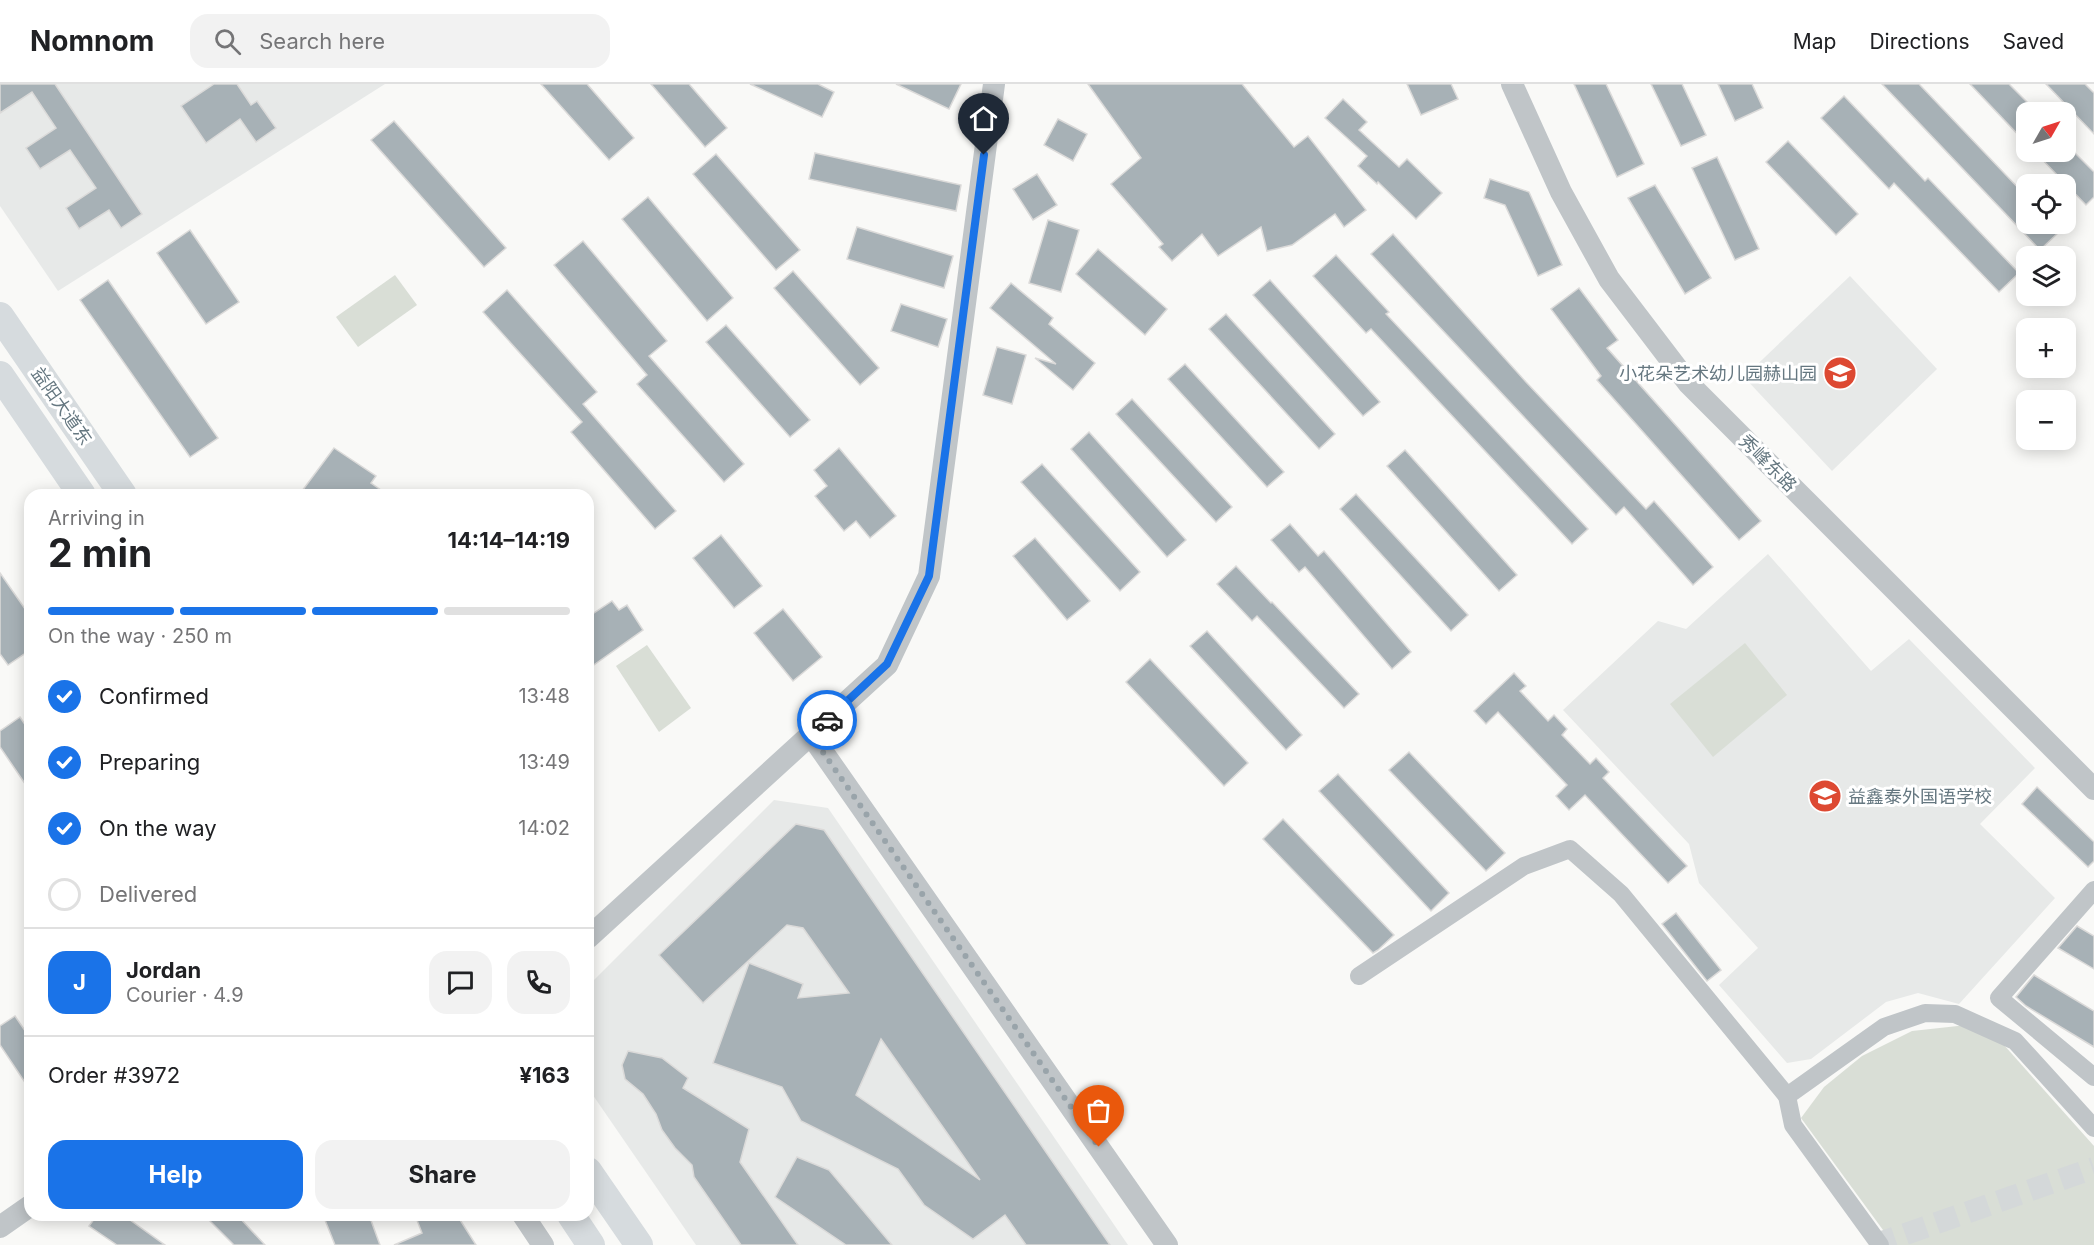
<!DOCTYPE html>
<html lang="en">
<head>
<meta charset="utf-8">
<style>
	:root { --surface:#fff; --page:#f2f2f2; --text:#202124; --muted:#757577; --line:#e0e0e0; --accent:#1a73e8 }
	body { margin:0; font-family:Inter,"Noto Sans SC",sans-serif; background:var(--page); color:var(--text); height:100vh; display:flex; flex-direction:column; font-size:22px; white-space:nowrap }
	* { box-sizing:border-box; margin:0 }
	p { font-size:20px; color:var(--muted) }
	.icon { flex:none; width:33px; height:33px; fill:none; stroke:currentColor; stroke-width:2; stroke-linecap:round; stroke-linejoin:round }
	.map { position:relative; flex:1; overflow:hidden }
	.side { position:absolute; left:24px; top:405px; width:570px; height:732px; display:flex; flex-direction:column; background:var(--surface); border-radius:18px; box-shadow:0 3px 15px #0003 }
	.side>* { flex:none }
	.needle { width:39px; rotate:51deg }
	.fabs { position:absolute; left:2016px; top:18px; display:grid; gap:12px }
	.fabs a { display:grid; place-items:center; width:60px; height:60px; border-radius:12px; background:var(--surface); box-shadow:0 3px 15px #0003; font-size:30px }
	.pin { position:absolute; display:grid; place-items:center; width:51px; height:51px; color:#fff; margin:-62px -26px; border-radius:50% 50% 50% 0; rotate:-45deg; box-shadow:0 0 6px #0007 }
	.pin .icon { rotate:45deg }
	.courier { position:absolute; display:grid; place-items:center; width:60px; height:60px; margin:-30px; border:4px solid #1a73e8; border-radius:50%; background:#fff; color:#222; box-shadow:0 2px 8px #0007 }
	.head em { font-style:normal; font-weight:700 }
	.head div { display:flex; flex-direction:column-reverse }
	.head { display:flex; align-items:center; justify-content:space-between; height:102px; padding:0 24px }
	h1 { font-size:39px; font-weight:700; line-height:45px }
	.bar { display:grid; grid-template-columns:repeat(4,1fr); gap:9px 6px; align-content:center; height:72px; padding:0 24px }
	.bar i { height:8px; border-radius:4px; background:var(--line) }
	.bar .on { background:var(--accent) }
	.bar p { grid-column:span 4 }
	.line { display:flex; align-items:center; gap:15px; padding:0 24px; border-top:2px solid var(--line) }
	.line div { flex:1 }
	.round { display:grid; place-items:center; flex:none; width:63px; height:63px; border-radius:18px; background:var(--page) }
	ol { padding:0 24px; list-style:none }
	li { display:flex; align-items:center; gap:18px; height:66px }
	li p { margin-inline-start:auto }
	li .icon { padding:6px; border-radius:50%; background:var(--accent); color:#fff; stroke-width:4 }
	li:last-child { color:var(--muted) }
	li i { width:33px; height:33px; border:3px solid var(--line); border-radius:50% }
	.primary-button { display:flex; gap:12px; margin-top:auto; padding:12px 24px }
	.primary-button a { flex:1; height:69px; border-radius:18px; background:var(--accent); color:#fff; font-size:24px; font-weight:700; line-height:69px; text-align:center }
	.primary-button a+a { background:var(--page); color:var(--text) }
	header { display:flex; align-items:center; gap:36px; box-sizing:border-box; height:84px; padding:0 30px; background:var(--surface); border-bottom:2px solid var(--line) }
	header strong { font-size:28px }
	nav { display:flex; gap:33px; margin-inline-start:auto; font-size:21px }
	.search { width:420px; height:54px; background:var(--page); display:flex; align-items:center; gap:15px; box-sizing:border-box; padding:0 21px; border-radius:18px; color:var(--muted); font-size:22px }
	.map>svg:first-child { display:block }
	.built { fill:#e7e9e8 }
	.green { fill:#d9ded6 }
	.building { fill:#a7b1b6; stroke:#dbdad9; stroke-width:1.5; fill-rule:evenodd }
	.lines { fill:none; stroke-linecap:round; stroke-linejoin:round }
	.tertiary-tunnel { stroke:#d4d8d9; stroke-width:22; stroke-dasharray:22 11; stroke-linecap:butt }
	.minor { stroke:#c0c5c8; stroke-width:18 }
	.tertiary { stroke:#c0c5c8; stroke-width:22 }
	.primary { stroke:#d6dbde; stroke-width:28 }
	.done { stroke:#99a4aa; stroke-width:6; stroke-dasharray:0 10.8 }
	.route { stroke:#1a73e8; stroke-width:8 }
	.labels { text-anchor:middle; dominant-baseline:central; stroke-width:6; stroke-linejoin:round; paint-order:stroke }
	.poi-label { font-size:18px; fill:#657780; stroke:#fff; text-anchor:end }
	.street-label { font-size:18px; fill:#657780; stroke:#fff }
</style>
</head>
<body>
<header>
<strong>Nomnom</strong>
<div class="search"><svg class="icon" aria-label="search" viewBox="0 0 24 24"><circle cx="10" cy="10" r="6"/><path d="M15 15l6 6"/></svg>Search here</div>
<nav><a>Map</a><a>Directions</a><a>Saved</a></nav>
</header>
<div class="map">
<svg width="2094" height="1161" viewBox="0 0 2094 1161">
	<rect width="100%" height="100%" fill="#f9f9f7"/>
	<!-- built -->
	<g class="built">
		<path d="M0 0H385L58 207 0 122Z"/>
		<path d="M1850 192 1937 285 1832 387 1744 293Z"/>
		<path d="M1768 470 1871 587 1909 555 2035 684 1980 740 2055 814 1959 920 1918 909 1886 918 1811 975 1787 979 1719 901 1758 864 1699 799 1689 760 1563 626 1658 537 1686 545Z"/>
		<path d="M774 716 828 724 1128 1161H696L588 1004V902Z"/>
	</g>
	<!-- green -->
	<g class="green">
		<path d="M395 191 417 221 358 263 336 233Z"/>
		<path d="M1745 559 1787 611 1713 673 1670 620Z"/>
		<path d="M647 561 691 624 659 648 616 582Z"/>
		<path d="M1967 941 2004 961 2094 1062V1161H1894L1801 1034 1824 1003 1862 972 1912 947Z"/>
	</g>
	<!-- building -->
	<g class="building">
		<path d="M0 0H55L142 130 121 144 109 126 79 145 66 124 96 104 70 66 40 85 26 64 56 44 32 8 0 29Z"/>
		<path d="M214 0H237L251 21 257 17 276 44 256 58 240 35 206 59 181 22Z"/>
		<path d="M541 0H587L634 54 609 76Z"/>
		<path d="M651 0H689L727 44 705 63Z"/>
		<path d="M750 0H818L834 8 822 33Z"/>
		<path d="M896 0H961L949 25Z"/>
		<path d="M1088 0H1242L1294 63 1308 52 1366 126 1344 143 1335 130 1292 161 1267 167 1261 143 1218 172 1202 150 1172 177 1159 163 1163 160 1111 100 1141 74Z"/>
		<path d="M1407 0H1451L1458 15 1421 31Z"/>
		<path d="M1574 0H1606L1644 80 1617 93Z"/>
		<path d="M1651 0H1682L1706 51 1681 62Z"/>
		<path d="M1718 0H1752L1763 24 1735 37Z"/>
		<path d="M1882 0H1919L2026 112V140H2053L2060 147 2040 166Z"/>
		<path d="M1970 0H2009L2037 28H2026V59Z"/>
		<path d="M2046 0H2085L2094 9V50Z"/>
		<path d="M1844 12 1925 97 1928 94 2019 189 1999 208 1894 99 1889 105 1821 34Z"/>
		<path d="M1343 15 1367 38 1359 46 1399 83 1407 75 1442 109 1416 135 1378 98 1377 100 1358 82 1367 72 1325 34Z"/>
		<path d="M1058 35 1087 50 1073 77 1044 61Z"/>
		<path d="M394 37 506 164 484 183 371 56Z"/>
		<path d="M1788 57 1858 130 1836 151 1766 78Z"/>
		<path d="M2035 68H2074L2094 88V113L2086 121Z"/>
		<path d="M815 69 961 101 956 127 809 95Z"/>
		<path d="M716 70 800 166 776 186 693 90Z"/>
		<path d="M1717 73 1759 165 1735 176 1692 84Z"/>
		<path d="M1037 90 1057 121 1033 136 1013 105Z"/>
		<path d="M1490 95 1529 108 1562 181 1538 192 1505 121 1484 114Z"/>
		<path d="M1655 101 1711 194 1685 210 1628 114Z"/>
		<path d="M648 113 733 214 707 237 622 135Z"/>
		<path d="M1048 136 1079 146 1061 208 1029 199Z"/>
		<path d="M857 143 953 172 944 204 847 175Z"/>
		<path d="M190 146 239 218 206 240 157 169Z"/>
		<path d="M1393 150 1526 298 1646 425 1654 417 1713 483 1693 501 1624 423 1616 431 1371 170Z"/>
		<path d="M583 157 667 257 649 272 744 380 724 398 637 300 647 291 554 181Z"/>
		<path d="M1098 165 1167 225 1145 251 1076 190Z"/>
		<path d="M1336 171 1389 228 1386 230 1588 445 1572 460 1371 245 1366 249 1313 192Z"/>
		<path d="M793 187 879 284 860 301 774 204Z"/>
		<path d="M108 196 218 354 190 373 80 216Z"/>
		<path d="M1270 196 1380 318 1363 332 1253 211Z"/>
		<path d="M1011 199 1053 234 1049 240 1095 279 1073 306 1035 274 1056 280 990 224Z"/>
		<path d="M1579 204 1618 256 1607 264 1761 437 1739 456 1597 296 1601 292 1551 225Z"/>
		<path d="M507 206 597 308 583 320 676 427 655 445 571 348 582 338 483 228Z"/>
		<path d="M901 220 947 235 938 263 891 247Z"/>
		<path d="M1226 230 1335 350 1319 365 1209 245Z"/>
		<path d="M726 241 810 336 790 353 706 258Z"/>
		<path d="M997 263 1026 271 1012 320 983 311Z"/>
		<path d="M1185 280 1284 388 1267 403 1168 295Z"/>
		<path d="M1132 315 1232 423 1216 438 1116 330Z"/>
		<path d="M1089 348 1186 456 1167 473 1071 365Z"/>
		<path d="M334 364 376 392 371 399 388 411H299Z"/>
		<path d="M839 364 896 432 870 454 856 437 844 447 815 412 827 402 814 386Z"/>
		<path d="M1405 366 1517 491 1499 507 1387 382Z"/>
		<path d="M1042 380 1140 488 1120 507 1021 398Z"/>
		<path d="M1356 410 1468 531 1451 547 1340 425Z"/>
		<path d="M1290 440 1318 472 1324 467 1411 568 1392 585 1305 483 1299 488 1271 456Z"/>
		<path d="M721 451 762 502 734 524 693 474Z"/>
		<path d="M1035 454 1090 517 1067 536 1013 472Z"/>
		<path d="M1236 482 1271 519 1272 518 1359 610 1344 624 1257 532 1252 537 1217 500Z"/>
		<path d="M0 489 30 532V566L8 581 0 570Z"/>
		<path d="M612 517 619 526 627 521 643 546 588 585V533Z"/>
		<path d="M783 525 822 573 793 597 754 549Z"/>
		<path d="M1207 547 1302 651 1286 666 1190 562Z"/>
		<path d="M1150 575 1248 679 1224 702 1126 598Z"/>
		<path d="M1514 589 1526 602 1520 607 1548 637 1554 631 1567 645 1562 651 1590 680 1596 674 1609 688 1603 694 1687 782 1668 799 1585 711 1569 726 1556 712 1567 701 1498 628 1486 640 1474 627Z"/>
		<path d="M20 633 30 648V707L0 663V647Z"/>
		<path d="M1409 668 1505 769 1486 787 1389 686Z"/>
		<path d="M1338 690 1449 809 1431 827 1319 707Z"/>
		<path d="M2037 703 2094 758V777L2088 783 2022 720Z"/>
		<path d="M1283 735 1394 851 1378 866 1373 869 1263 755Z"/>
		<path d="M796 740 824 746 1110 1161H1026L1005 1131 973 1155 924 1121 898 1085 801 1037 782 1003 713 979 749 879 803 900 798 914 849 909 803 844 787 841 703 919 659 871ZM881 955 980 1096 856 1011Z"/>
		<path d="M1676 829 1721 886 1707 897 1662 840Z"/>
		<path d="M2077 842 2094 852V885L2058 864Z"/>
		<path d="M2034 891 2094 927V963L2026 922 2016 913Z"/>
		<path d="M15 932 30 954V1006L0 961V942Z"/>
		<path d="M628 967 662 974 688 994 683 1004 749 1045 740 1078 798 1161H741L694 1093 692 1081 675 1064 662 1046 656 1030 643 1010 625 995 622 981Z"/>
		<path d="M797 1073 829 1086 892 1161H846L775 1113Z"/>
		<path d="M97 1131H123L165 1161H117L89 1142Z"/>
		<path d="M204 1131H237L265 1161H234Z"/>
		<path d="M323 1131H369L380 1161H335Z"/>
		<path d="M415 1131H457L476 1161H394L422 1149Z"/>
	</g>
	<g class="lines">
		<!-- tertiary-tunnel -->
		<path class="tertiary-tunnel" d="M1874 1161 2094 1084"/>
		<!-- minor -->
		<g class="minor">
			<path d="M2094 806 1999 914 2094 993"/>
			<path d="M1359 892 1524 782 1570 765 1621 810 1787 1012 1884 943 1925 929 1955 930 2015 957 2094 1044"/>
			<path d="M1787 1012 1793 1041 1880 1161"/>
		</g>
		<!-- tertiary -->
		<g class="tertiary">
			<path d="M1512 0 1561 108 1609 195 1689 300 2094 705"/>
			<path d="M811 651 1167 1161"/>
			<path d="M588 854 887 581 929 492 994 0"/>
			<path d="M523 1131 543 1161"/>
			<path d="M0 1143 30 1122"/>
		</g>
		<!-- primary -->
		<g class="primary">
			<path d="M0 232 123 411"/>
			<path d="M0 291 82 411"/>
			<path d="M588 1087 639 1161"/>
			<path d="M571 1131 591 1161"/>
		</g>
	</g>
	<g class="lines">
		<!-- done -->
		<path class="done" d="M827 636 811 651 1099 1063"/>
		<!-- route -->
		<path class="route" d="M827 636 887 580 929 492 984 71"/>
	</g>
	<!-- icons -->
	<defs>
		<symbol id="school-disc" viewBox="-11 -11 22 22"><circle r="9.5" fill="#dd4932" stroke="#fff"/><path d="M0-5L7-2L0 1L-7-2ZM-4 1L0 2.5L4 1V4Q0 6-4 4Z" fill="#fff"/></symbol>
	</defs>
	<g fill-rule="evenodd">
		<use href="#school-disc" x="1821" y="270" width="38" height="38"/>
		<use href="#school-disc" x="1806" y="693" width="38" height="38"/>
	</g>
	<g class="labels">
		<!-- poi labels -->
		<g class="poi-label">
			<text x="1817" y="289">小花朵艺术幼儿园赫山园</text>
			<text x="1848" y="712" text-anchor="start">益鑫泰外国语学校</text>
		</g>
		<!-- street labels -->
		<g class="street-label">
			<text transform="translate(62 322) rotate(55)">益阳大道东</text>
			<text transform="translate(1768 379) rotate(45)">秀峰东路</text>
		</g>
	</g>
</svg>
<div class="fabs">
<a><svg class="needle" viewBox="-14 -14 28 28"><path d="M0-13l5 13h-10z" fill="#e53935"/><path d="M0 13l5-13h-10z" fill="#757577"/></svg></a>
<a><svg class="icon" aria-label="locate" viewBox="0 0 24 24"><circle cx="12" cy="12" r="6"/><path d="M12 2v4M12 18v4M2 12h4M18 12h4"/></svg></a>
<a><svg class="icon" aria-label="layers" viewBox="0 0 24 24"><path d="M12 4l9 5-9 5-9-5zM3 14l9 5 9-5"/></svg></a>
<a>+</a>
<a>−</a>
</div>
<div class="pin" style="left:1099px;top:1063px;background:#ea580c"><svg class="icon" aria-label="bag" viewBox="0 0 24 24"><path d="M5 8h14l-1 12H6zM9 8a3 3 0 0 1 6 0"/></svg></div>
<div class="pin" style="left:984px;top:71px;background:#1f2937"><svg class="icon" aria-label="home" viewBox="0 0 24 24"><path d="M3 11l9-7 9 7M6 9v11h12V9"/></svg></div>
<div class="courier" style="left:827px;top:636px"><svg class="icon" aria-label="car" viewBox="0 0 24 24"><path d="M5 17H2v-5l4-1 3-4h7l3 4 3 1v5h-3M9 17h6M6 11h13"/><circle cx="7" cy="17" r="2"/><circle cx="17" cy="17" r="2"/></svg></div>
<section class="side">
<div class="head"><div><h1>2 min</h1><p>Arriving in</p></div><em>14:14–14:19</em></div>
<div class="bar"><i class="on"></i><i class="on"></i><i class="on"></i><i></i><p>On the way · 250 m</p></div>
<ol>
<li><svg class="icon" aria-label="check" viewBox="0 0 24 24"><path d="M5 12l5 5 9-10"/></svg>Confirmed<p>13:48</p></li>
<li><svg class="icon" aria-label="check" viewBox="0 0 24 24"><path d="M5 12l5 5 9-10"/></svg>Preparing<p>13:49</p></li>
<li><svg class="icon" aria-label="check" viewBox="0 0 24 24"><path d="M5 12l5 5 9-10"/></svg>On the way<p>14:02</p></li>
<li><i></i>Delivered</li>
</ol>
<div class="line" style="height:108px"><b class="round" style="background:var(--accent);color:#fff">J</b><div><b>Jordan</b><p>Courier · 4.9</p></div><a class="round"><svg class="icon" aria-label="chat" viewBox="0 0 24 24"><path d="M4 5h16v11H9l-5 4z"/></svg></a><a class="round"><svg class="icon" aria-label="phone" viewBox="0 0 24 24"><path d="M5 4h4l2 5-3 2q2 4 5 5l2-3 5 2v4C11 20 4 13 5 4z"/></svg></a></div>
<div class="line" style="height:78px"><div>Order #3972</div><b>¥163</b></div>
<div class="primary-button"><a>Help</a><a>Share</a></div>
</section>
</div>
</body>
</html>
